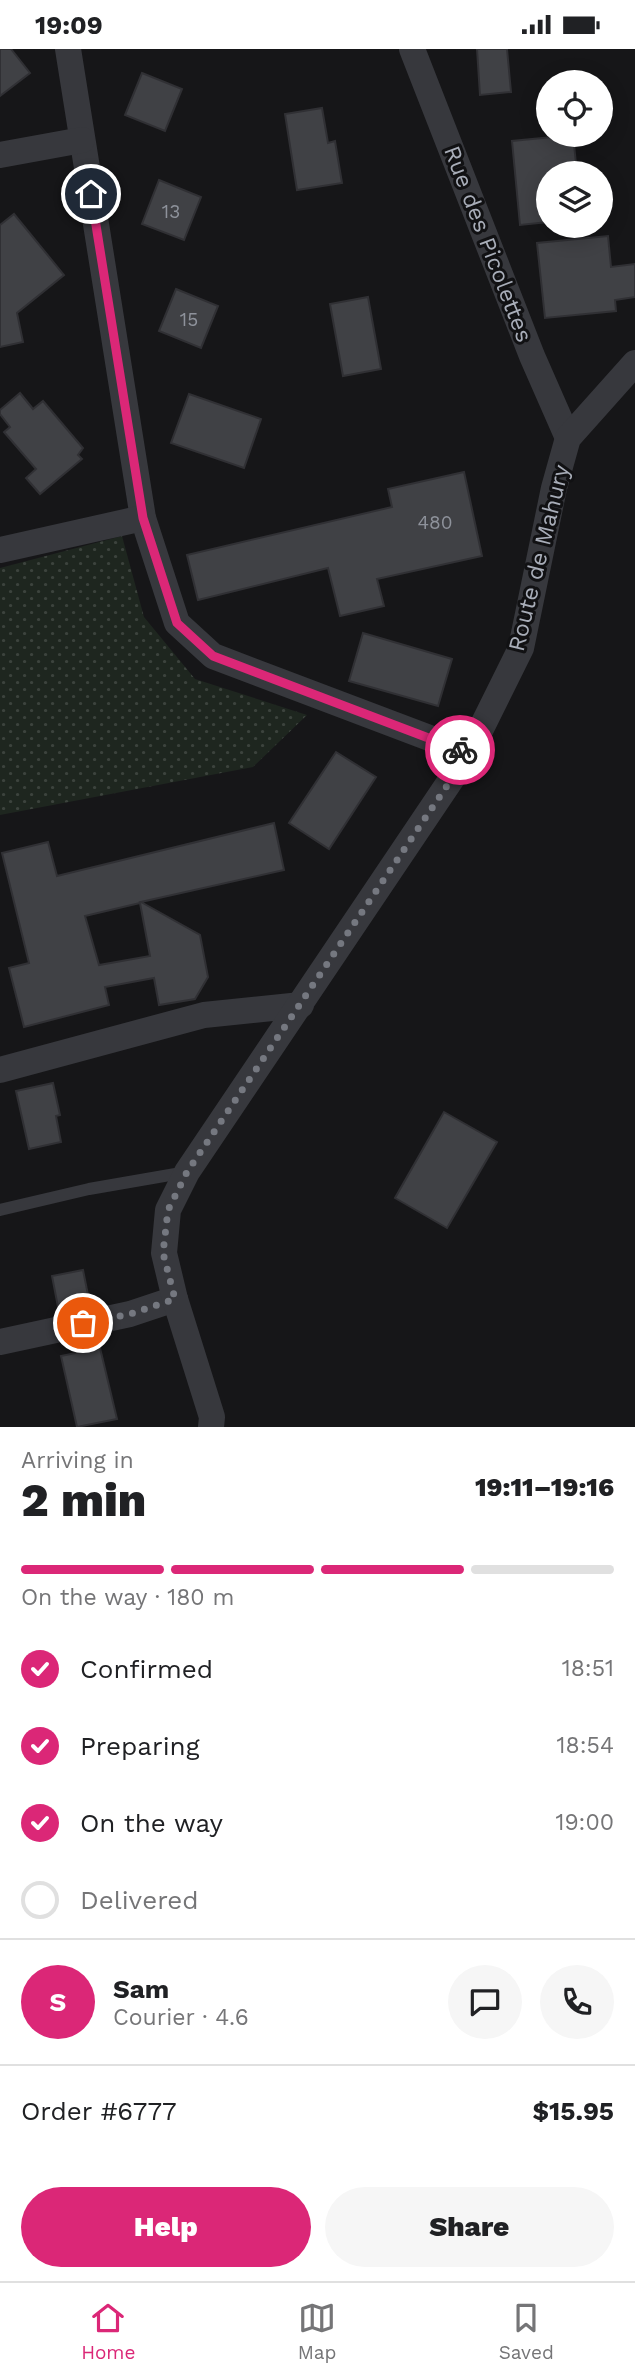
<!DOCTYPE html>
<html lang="en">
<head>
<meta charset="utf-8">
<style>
	:root { --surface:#fff; --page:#f6f6f6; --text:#202124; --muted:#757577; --line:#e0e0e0; --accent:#db2777 }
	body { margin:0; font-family:"Work Sans",sans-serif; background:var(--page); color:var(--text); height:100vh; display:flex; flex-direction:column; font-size:26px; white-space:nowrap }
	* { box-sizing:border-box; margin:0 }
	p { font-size:23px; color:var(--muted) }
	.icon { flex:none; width:38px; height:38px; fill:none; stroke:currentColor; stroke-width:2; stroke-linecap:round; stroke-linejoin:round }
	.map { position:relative; height:1378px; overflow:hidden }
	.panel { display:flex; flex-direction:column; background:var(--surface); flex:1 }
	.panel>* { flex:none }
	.tools { position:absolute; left:536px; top:21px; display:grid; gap:14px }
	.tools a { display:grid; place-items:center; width:77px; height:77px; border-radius:50%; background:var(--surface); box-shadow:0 4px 18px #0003; font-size:35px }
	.pin { position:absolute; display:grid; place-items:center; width:60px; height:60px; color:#fff; margin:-30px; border:4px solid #fff; border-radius:50%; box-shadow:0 2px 7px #0007 }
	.courier { position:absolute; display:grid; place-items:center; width:70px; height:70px; margin:-35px; border:5px solid #db2777; border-radius:50%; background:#fff; color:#222; box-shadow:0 2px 9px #0007 }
	.head em { font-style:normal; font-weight:800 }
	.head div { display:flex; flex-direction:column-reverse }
	.head { display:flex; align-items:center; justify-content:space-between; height:119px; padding:0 21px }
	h1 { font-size:46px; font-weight:800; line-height:52px }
	.bar { display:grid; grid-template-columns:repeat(4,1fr); gap:10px 7px; align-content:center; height:84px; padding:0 21px }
	.bar i { height:9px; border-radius:5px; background:var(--line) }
	.bar .current { background:var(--accent) }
	.bar p { grid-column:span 4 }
	.line { display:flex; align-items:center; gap:18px; padding:0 21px; border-top:2px solid var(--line) }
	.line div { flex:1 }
	.round { display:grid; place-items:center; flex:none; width:74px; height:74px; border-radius:37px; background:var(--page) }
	ol { padding:0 21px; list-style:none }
	li { display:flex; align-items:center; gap:21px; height:77px }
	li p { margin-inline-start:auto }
	li .icon { padding:7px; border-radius:50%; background:var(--accent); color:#fff; stroke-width:4 }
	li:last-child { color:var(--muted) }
	li i { width:38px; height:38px; border:4px solid var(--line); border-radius:50% }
	.primary-button { display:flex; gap:14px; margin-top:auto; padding:14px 21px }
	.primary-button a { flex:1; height:80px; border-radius:42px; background:var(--accent); color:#fff; font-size:28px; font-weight:800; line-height:80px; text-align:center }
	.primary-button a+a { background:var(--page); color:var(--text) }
	.status { display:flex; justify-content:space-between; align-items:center; height:49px; padding:0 35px; background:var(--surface); direction:ltr }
	.status svg { height:19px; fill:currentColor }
	.menu { display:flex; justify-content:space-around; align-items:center; height:98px; border-top:2px solid var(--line); background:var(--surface); font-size:19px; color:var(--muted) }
	.menu a { display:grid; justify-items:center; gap:4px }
	.menu .current { color:var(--accent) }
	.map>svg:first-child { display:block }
	.grass { fill:url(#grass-dots) }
	.building { fill:#404145; stroke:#303034; stroke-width:2; fill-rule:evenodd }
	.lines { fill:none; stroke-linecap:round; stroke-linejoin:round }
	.service { stroke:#37383d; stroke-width:12 }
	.minor { stroke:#37383d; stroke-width:26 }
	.done { stroke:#757880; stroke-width:7; stroke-dasharray:0 12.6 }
	.route { stroke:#db2777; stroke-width:9 }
	.labels { text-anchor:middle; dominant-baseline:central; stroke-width:6; stroke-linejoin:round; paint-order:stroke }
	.number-label { font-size:19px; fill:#8e929b }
	.street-label { font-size:23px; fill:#a8adb8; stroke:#111113 }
</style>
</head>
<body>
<div class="status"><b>19:09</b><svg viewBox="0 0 49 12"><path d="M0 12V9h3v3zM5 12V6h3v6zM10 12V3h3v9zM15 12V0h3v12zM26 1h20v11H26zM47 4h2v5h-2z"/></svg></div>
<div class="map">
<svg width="635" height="1378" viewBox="0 0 635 1378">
	<defs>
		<pattern id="grass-dots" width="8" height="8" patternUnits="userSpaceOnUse" patternTransform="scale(1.75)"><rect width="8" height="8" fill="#1e261f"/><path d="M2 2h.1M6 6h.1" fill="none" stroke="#3c433d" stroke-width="1.8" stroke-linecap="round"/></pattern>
	</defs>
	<rect width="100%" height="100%" fill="#161618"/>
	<!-- grass -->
	<path class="grass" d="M122 487 144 568 195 630 307 666 253 718 0 766V519Z"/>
	<!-- building -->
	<g class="building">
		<path d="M0 0H11L30 24 0 47Z"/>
		<path d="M477 0H507L511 43 480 46Z"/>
		<path d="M142 24 182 40 165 82 125 66Z"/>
		<path d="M322 59 328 94 335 92 342 134 297 141 285 65Z"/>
		<path d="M573 86 577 124H548V173L520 176 512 92Z"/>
		<path d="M159 131 201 148 184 191 142 175Z"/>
		<path d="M14 165 64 226 17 264 23 293 0 298V176Z"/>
		<path d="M608 187 611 218 635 215V248L615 251 616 262 545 269 537 194Z"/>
		<path d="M176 240 218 257 201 299 159 282Z"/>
		<path d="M368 248 381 320 343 327 330 255Z"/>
		<path d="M20 344 33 360 43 352 83 399 78 406 82 410 40 445 26 429 36 420 4 383 10 378 0 365V361Z"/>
		<path d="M189 345 261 370 244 419 171 394Z"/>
		<path d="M464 423 482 507 377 530 384 557 340 567 328 519 198 551 187 506 392 458 388 440Z"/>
		<path d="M363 584 452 610 438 657 349 632Z"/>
		<path d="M336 703 376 728 329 800 289 774Z"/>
		<path d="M274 774 284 821 141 853 200 886 208 928 195 950 159 956 154 929 105 938 109 956 24 978 9 919 29 914 2 804 48 793 57 827ZM140 854 150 907 99 916 85 867Z"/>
		<path d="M53 1034 60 1066 56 1067 61 1093 29 1100 16 1042Z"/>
		<path d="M444 1063 497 1093 447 1179 395 1149Z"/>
		<path d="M83 1221 89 1251 58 1258 52 1227Z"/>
		<path d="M100 1299 117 1370 77 1378 61 1307Z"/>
	</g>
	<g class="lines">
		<!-- service -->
		<path class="service" d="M0 1161 89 1140 187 1123"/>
		<!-- minor -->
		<g class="minor">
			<path d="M68 0 143 469 177 574 213 607 469 704"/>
			<path d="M412 0 532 307 568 389"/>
			<path d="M0 106 82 91"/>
			<path d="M0 501 143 469"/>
			<path d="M0 1021 204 966 301 956"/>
			<path d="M0 1293 130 1265 175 1250"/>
			<path d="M211 1378 212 1368 175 1250 164 1204 168 1161 187 1123 469 704 521 599 554 439 568 389 635 314"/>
		</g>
	</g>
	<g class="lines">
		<!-- done -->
		<path class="done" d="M83 1274 130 1265 175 1250 163 1204 168 1161 187 1123 469 704 460 701"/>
		<!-- route -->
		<path class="route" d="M91 145 143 469 177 574 213 607 460 701"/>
	</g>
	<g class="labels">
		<!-- number labels -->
		<g class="number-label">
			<text x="171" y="162">13</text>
			<text x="189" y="270">15</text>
			<text x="435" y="473">480</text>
		</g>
		<!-- street labels -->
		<g class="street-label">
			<text transform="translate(488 195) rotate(69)">Rue des Picolettes</text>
			<text transform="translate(539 509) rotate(-76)">Route de Mahury</text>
		</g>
	</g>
</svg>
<div class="tools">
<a><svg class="icon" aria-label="locate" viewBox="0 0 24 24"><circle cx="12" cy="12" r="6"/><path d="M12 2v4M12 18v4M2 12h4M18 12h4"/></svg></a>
<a><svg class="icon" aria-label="layers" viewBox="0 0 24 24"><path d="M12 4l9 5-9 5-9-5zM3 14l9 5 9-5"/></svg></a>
</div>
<div class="pin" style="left:83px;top:1274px;background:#ea580c"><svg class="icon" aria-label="bag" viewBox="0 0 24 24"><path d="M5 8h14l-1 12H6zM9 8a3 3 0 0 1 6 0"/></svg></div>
<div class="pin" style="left:91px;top:145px;background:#1f2937"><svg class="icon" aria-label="home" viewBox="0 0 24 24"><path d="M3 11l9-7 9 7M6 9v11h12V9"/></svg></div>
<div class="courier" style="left:460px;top:701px"><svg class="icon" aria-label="bike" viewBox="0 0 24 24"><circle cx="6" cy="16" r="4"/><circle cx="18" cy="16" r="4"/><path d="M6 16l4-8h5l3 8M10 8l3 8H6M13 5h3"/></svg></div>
</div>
<section class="panel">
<div class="head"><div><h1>2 min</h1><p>Arriving in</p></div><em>19:11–19:16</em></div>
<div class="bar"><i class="current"></i><i class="current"></i><i class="current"></i><i></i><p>On the way · 180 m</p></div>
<ol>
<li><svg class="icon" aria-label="check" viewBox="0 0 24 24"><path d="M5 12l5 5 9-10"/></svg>Confirmed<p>18:51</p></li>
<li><svg class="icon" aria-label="check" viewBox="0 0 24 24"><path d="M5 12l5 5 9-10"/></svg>Preparing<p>18:54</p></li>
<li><svg class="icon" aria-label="check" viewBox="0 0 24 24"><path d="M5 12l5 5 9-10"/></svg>On the way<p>19:00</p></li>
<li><i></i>Delivered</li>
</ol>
<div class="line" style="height:126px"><b class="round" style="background:var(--accent);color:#fff">S</b><div><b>Sam</b><p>Courier · 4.6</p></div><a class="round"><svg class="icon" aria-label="chat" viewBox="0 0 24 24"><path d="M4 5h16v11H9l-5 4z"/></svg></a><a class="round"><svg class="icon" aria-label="phone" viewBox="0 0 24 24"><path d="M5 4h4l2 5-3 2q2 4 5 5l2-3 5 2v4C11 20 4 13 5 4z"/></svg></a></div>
<div class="line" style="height:91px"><div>Order #6777</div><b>$15.95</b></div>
<div class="primary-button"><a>Help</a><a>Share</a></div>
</section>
<nav class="menu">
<a class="current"><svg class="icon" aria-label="home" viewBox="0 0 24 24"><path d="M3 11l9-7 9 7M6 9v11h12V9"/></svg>Home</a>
<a><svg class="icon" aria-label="map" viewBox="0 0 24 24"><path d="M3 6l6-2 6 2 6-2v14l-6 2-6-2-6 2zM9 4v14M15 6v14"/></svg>Map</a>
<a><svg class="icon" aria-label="saved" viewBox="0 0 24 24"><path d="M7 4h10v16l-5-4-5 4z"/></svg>Saved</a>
</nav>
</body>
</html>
